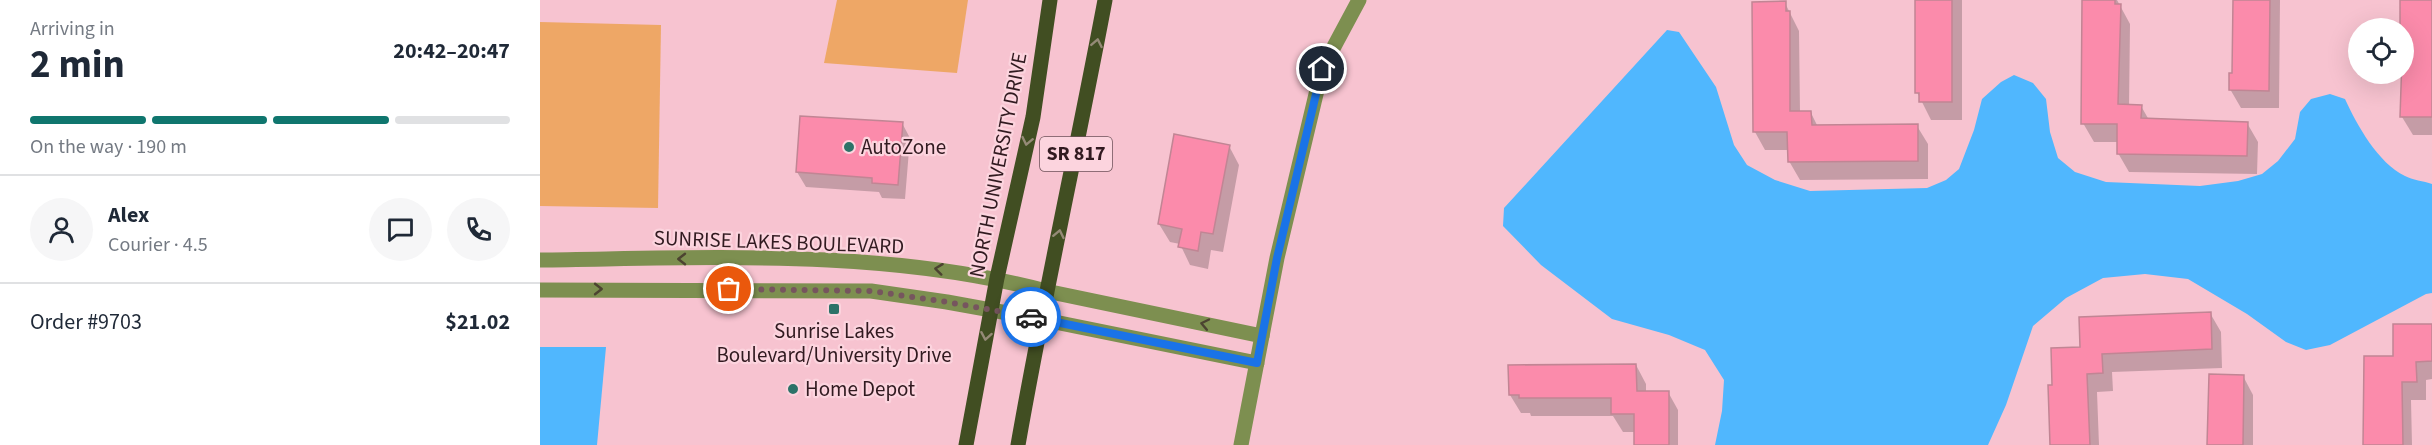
<!DOCTYPE html>
<html lang="en">
<head>
<meta charset="utf-8">
<style>
	:root { --surface:#fff; --page:#f6f6f7; --text:#1f2937; --muted:#747a83; --line:#e0e1e3; --accent:#0f766e }
	body { margin:0; font-family:"Source Sans 3",sans-serif; background:var(--page); color:var(--text); height:100vh; display:flex; flex-direction:column; font-size:22px; white-space:nowrap }
	* { box-sizing:border-box; margin:0 }
	p { font-size:20px; color:var(--muted) }
	.icon { flex:none; width:33px; height:33px; fill:none; stroke:currentColor; stroke-width:2; stroke-linecap:round; stroke-linejoin:round }
	.map { position:relative; flex:1; overflow:hidden }
	.drawer { display:flex; flex-direction:column; background:var(--surface); width:540px }
	.drawer>* { flex:none }
	.controls { position:absolute; left:1808px; top:18px; display:grid; gap:12px }
	.controls a { display:grid; place-items:center; width:66px; height:66px; border-radius:50%; background:var(--surface); box-shadow:0 6px 24px #0002; font-size:30px }
	.pin { position:absolute; display:grid; place-items:center; width:51px; height:51px; color:#fff; margin:-26px; border:3px solid #fff; border-radius:50%; box-shadow:0 2px 6px #0007 }
	.courier { position:absolute; display:grid; place-items:center; width:60px; height:60px; margin:-30px; border:4px solid #1a73e8; border-radius:50%; background:#fff; color:#222; box-shadow:0 2px 8px #0007 }
	.summary em { font-style:normal; font-weight:700 }
	.summary div { display:flex; flex-direction:column-reverse }
	.summary { display:flex; align-items:center; justify-content:space-between; height:102px; padding:0 30px }
	h1 { font-size:39px; font-weight:700; line-height:45px }
	.bar { display:grid; grid-template-columns:repeat(4,1fr); gap:9px 6px; align-content:center; height:72px; padding:0 30px }
	.bar i { height:8px; border-radius:4px; background:var(--line) }
	.bar .active { background:var(--accent) }
	.bar p { grid-column:span 4 }
	.line { display:flex; align-items:center; gap:15px; padding:0 30px; border-top:2px solid var(--line) }
	.line div { flex:1 }
	.round { display:grid; place-items:center; flex:none; width:63px; height:63px; border-radius:32px; background:var(--page) }
	main { display:flex; flex:1; min-height:0 }
	.map>svg:first-child { display:block }
	.green { fill:#eea766 }
	.water { fill:#50b7fe }
	.shadow { fill:#0003 }
	.building { fill:#fb8bab; stroke:#c18594; stroke-width:1.5 }
	.lines { fill:none; stroke-linecap:round; stroke-linejoin:round }
	.minor { stroke:#7d8f50; stroke-width:15 }
	.tertiary { stroke:#7d8f50; stroke-width:15 }
	.primary { stroke:#414e22; stroke-width:15 }
	.oneway { stroke:#958a77 }
	.oneway2 { stroke:#4c4331 }
	.done { stroke:#76555e; stroke-width:6; stroke-dasharray:0 10.8 }
	.route { stroke:#1a73e8; stroke-width:8 }
	.poi-dot { fill:#2c7268; stroke:#fcd4de; stroke-width:2 }
	.labels { text-anchor:middle; dominant-baseline:central; stroke-width:4.5; stroke-linejoin:round; paint-order:stroke }
	.shield { fill:#fcd4de; stroke:#6e5259; stroke-width:1.5 }
	.shield-label { font-size:20px; font-weight:bold; fill:#311a20 }
	.poi-label { font-size:21px; fill:#311a20; stroke:#fcd4de; text-anchor:start }
	.street-label { font-size:21px; fill:#311a20; stroke:#fcd4de }
</style>
</head>
<body>
<main>
<section class="drawer">
<div class="summary"><div><h1>2 min</h1><p>Arriving in</p></div><em>20:42–20:47</em></div>
<div class="bar"><i class="active"></i><i class="active"></i><i class="active"></i><i></i><p>On the way · 190 m</p></div>
<div class="line" style="height:108px"><a class="round"><svg class="icon" aria-label="person" viewBox="0 0 24 24"><circle cx="12" cy="8" r="4"/><path d="M4 21q1-7 8-7t8 7"/></svg></a><div><b>Alex</b><p>Courier · 4.5</p></div><a class="round"><svg class="icon" aria-label="chat" viewBox="0 0 24 24"><path d="M4 5h16v11H9l-5 4z"/></svg></a><a class="round"><svg class="icon" aria-label="phone" viewBox="0 0 24 24"><path d="M5 4h4l2 5-3 2q2 4 5 5l2-3 5 2v4C11 20 4 13 5 4z"/></svg></a></div>
<div class="line" style="height:78px"><div>Order #9703</div><b>$21.02</b></div>
</section>
<div class="map">
<svg width="1892" height="445" viewBox="0 0 1892 445">
	<rect width="100%" height="100%" fill="#f7c3d0"/>
	<!-- green -->
	<g class="green">
		<path d="M297 0H428L417 73 284 63Z"/>
		<path d="M0 22 121 25 118 208 0 206Z"/>
	</g>
	<!-- water -->
	<g class="water">
		<path d="M1127 30 1139 32 1176 87 1194 145 1207 165 1235 180 1270 191 1387 188 1406 180 1419 169 1434 130 1442 99 1461 82 1474 75 1493 83 1506 99 1510 132 1518 158 1535 172 1566 182 1660 186 1698 181 1722 174 1738 161 1755 139 1760 112 1771 99 1790 94 1805 99C1817 125 1838 163 1865 176 1872 180 1884 181 1892 184V293L1886 294 1790 345 1766 350 1746 342 1707 314 1648 279 1605 274 1563 278 1526 298 1493 326 1466 405 1448 445H1175L1182 411 1184 380 1165 350 1129 335 1072 319 1001 265 963 226 964 208Z"/>
		<path d="M0 347H66L57 445H0Z"/>
	</g>
	<!-- shadow -->
	<g class="shadow">
		<path d="M1377 0H1422V120H1391L1377 92Z"/>
		<path d="M1544 0H1577L1590 24 1589 106H1601L1609 120 1707 123 1718 142 1717 174 1589 172 1578 153V142H1554L1543 123Z"/>
		<path d="M1695 0H1740L1739 108H1701L1690 89 1694 74Z"/>
		<path d="M1862 0H1892V135H1873L1862 117Z"/>
		<path d="M1245 3 1259 31 1260 113H1271L1278 127 1377 126 1388 144V179L1260 180 1249 161V150H1225L1215 132Z"/>
		<path d="M362 123 370 138 365 199 342 198 339 192 266 187 257 172Z"/>
		<path d="M689 146 699 165 683 252 671 250 668 269 650 265 640 244 630 242 619 224Z"/>
		<path d="M1670 313 1681 332 1682 368 1572 372 1573 391 1557 392 1559 445H1512L1514 386 1542 348Z"/>
		<path d="M1892 325V379L1886 380V400H1871L1872 445H1825L1855 357Z"/>
		<path d="M1096 365 1106 384V392H1128L1138 410V445H1096V432H1083L1073 416H991L990 413H981L970 395Z"/>
		<path d="M1703 376 1713 395V445H1668Z"/>
	</g>
	<!-- building -->
	<g class="building">
		<path d="M1375 0H1412V102H1379V93H1375Z"/>
		<path d="M1542 0H1575V4H1581L1578 104 1602 105 1601 118 1708 122 1707 156 1577 154V124H1541Z"/>
		<path d="M1693 0H1730L1729 91 1689 90V73H1692Z"/>
		<path d="M1860 0H1892V117H1860L1863 28H1860Z"/>
		<path d="M1246 1V11H1250V111H1271L1272 125 1378 124V161L1248 162 1247 132H1213L1212 2Z"/>
		<path d="M260 116 363 122 358 185 332 183V178L256 172Z"/>
		<path d="M634 134 690 145 673 234 661 232 658 251 638 247 642 229 618 224Z"/>
		<path d="M1671 312 1672 349 1562 354 1563 373 1547 374 1550 445H1510L1508 385H1512L1511 348 1540 347 1539 317Z"/>
		<path d="M1853 324H1892V361L1876 362 1877 382H1862L1863 445H1823L1824 356H1853Z"/>
		<path d="M1096 364 1097 391H1129V445H1094V414H1071V398H979V395H969L968 365Z"/>
		<path d="M1669 374 1704 375 1703 445H1667Z"/>
	</g>
	<g class="lines">
		<!-- minor -->
		<g class="minor">
			<path d="M506 291 722 336"/>
			<path d="M500 319 717 363"/>
			<path d="M701 445 737 258 782 69 819 0"/>
		</g>
		<!-- tertiary -->
		<g class="tertiary">
			<path d="M0 260C169 258 342 248 506 291"/>
			<path d="M0 290 331 291 407 302 500 319"/>
		</g>
		<!-- primary -->
		<g class="primary">
			<path d="M426 445 457 278 493 117 510 0"/>
			<path d="M478 445C504 296 537 149 565 0"/>
		</g>
	</g>
	<!-- one-way arrows -->
	<defs><path id="oneway-chevron" d="M-2-3.5L2.5 0L-2 3.5" fill="none" stroke-width="1.6" stroke-linecap="round" stroke-linejoin="round" transform="scale(1.5)"/></defs>
	<g class="oneway">
		<use href="#oneway-chevron" transform="translate(557 43) rotate(-79)"/>
		<use href="#oneway-chevron" transform="translate(487 141) rotate(102)"/>
		<use href="#oneway-chevron" transform="translate(519 234) rotate(-78)"/>
		<use href="#oneway-chevron" transform="translate(446 336) rotate(100)"/>
	</g>
	<g class="oneway2">
		<use href="#oneway-chevron" transform="translate(142 259) rotate(-180)"/>
		<use href="#oneway-chevron" transform="translate(399 269) rotate(-173)"/>
		<use href="#oneway-chevron" transform="translate(58 289)"/>
		<use href="#oneway-chevron" transform="translate(665 324) rotate(-168)"/>
	</g>
	<g class="lines">
		<!-- done -->
		<path class="done" d="M189 289 331 291 407 302 491 317"/>
		<!-- route -->
		<path class="route" d="M491 317 717 363 737 258 782 69"/>
	</g>
	<!-- markers -->
	<g class="poi-dot">
		<circle cx="309" cy="147" r="6"/>
		<rect x="288" y="303" width="12" height="12" rx="3"/>
		<circle cx="253" cy="389" r="6"/>
	</g>
	<g class="labels">
		<!-- shield labels -->
		<rect class="shield" x="500" y="137" width="72" height="34" rx="4.5"/>
		<g class="shield-label">
			<text x="536" y="154">SR 817</text>
		</g>
		<!-- poi labels -->
		<g class="poi-label">
			<text x="321" y="147">AutoZone</text>
			<text x="294" y="331" text-anchor="middle">Sunrise Lakes<tspan x="294" dy="24">Boulevard/University Drive</tspan></text>
			<text x="265" y="389">Home Depot</text>
		</g>
		<!-- street labels -->
		<g class="street-label">
			<text transform="translate(458 165) rotate(-79)">NORTH UNIVERSITY DRIVE</text>
			<text transform="translate(239 242) rotate(2)">SUNRISE LAKES BOULEVARD</text>
		</g>
	</g>
</svg>
<div class="controls">
<a><svg class="icon" aria-label="locate" viewBox="0 0 24 24"><circle cx="12" cy="12" r="6"/><path d="M12 2v4M12 18v4M2 12h4M18 12h4"/></svg></a>
</div>
<div class="pin" style="left:189px;top:289px;background:#ea580c"><svg class="icon" aria-label="bag" viewBox="0 0 24 24"><path d="M5 8h14l-1 12H6zM9 8a3 3 0 0 1 6 0"/></svg></div>
<div class="pin" style="left:782px;top:69px;background:#1f2937"><svg class="icon" aria-label="home" viewBox="0 0 24 24"><path d="M3 11l9-7 9 7M6 9v11h12V9"/></svg></div>
<div class="courier" style="left:491px;top:317px"><svg class="icon" aria-label="car" viewBox="0 0 24 24"><path d="M5 17H2v-5l4-1 3-4h7l3 4 3 1v5h-3M9 17h6M6 11h13"/><circle cx="7" cy="17" r="2"/><circle cx="17" cy="17" r="2"/></svg></div>
</div>
</main>
</body>
</html>
